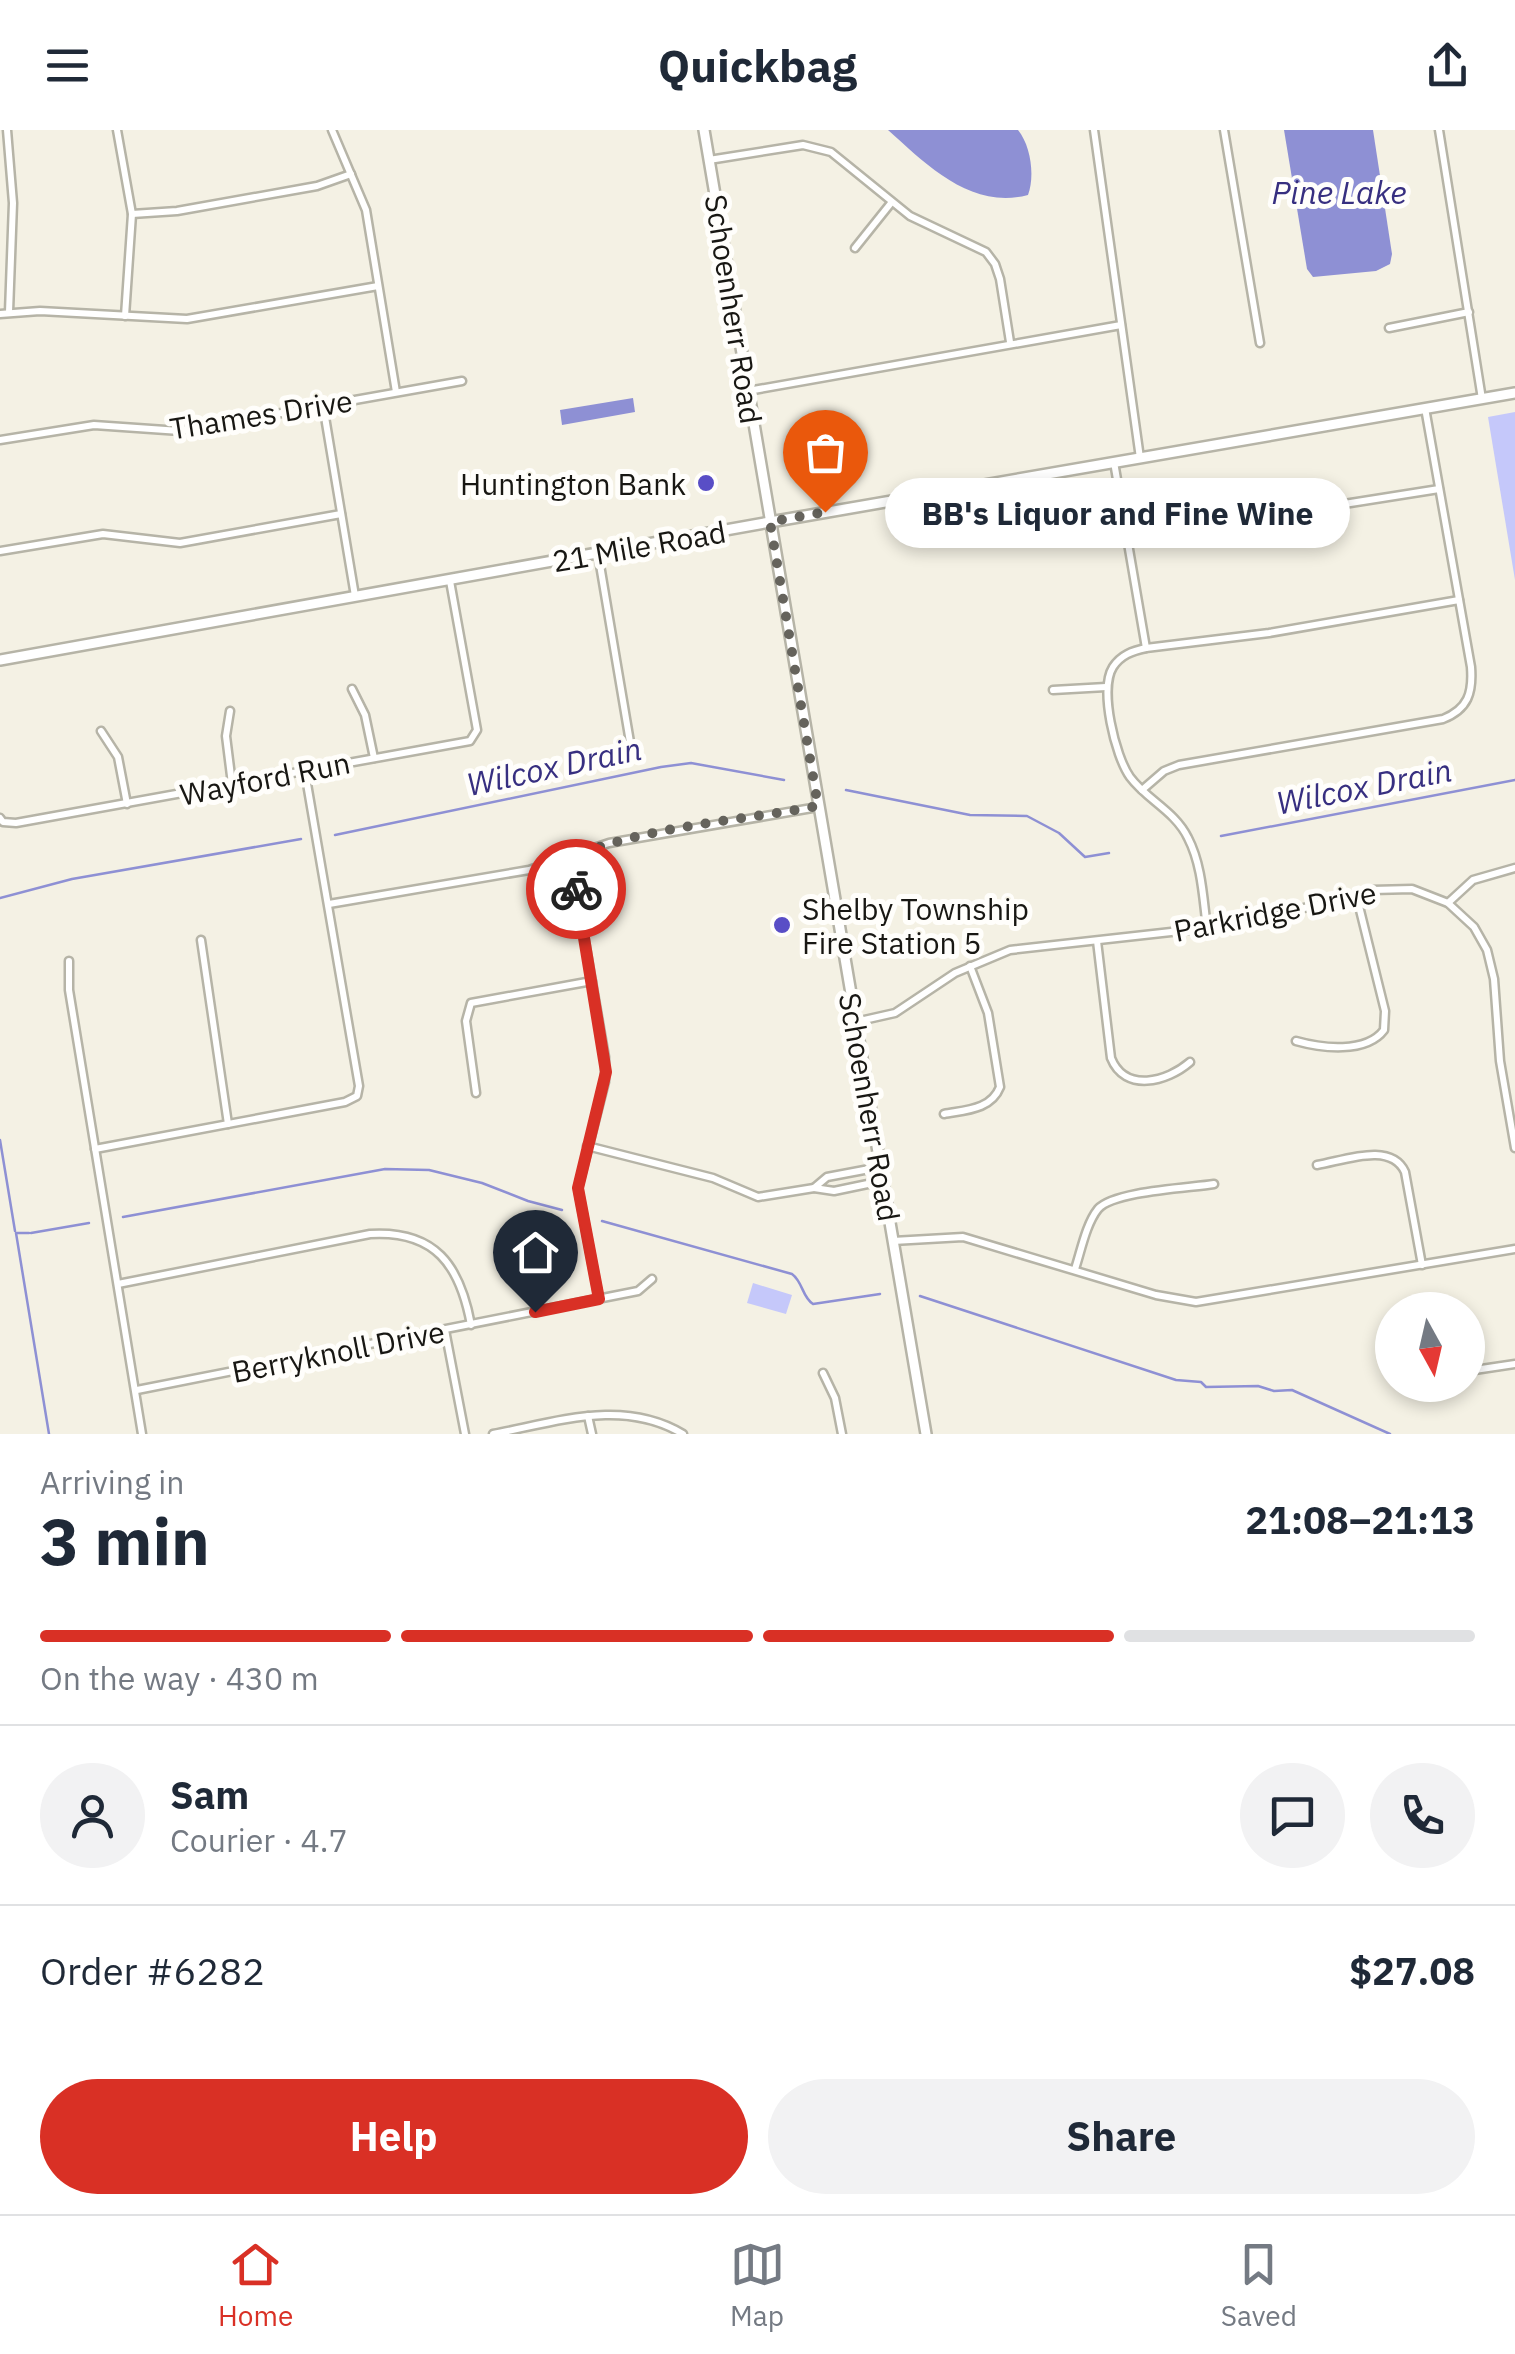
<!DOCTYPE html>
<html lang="en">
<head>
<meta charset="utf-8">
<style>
	:root { --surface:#fff; --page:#f2f2f3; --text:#1f2937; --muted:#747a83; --line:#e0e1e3; --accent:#d93025 }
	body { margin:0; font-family:"IBM Plex Sans",sans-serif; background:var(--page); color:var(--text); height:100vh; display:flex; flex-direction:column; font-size:38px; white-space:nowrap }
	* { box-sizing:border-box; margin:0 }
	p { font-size:32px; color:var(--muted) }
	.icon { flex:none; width:55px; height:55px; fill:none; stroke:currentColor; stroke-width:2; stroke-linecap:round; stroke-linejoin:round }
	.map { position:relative; height:1304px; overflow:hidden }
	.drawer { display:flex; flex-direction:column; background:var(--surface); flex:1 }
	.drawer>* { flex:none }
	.needle { width:65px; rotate:172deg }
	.fabs { position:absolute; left:1375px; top:1162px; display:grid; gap:20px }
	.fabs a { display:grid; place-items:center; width:110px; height:110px; border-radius:50%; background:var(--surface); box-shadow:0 5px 15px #0003; font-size:50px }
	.pin { position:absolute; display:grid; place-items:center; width:85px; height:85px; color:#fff; margin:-102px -42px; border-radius:50% 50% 50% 0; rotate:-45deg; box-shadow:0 0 10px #0007 }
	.pin .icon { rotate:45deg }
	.courier { position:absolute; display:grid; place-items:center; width:100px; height:100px; margin:-50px; border:8px solid #d93025; border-radius:50%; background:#fff; color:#222; box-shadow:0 2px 12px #0007 }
	.bubble { position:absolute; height:70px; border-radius:35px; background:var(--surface); box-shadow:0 5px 15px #0003; font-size:32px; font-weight:700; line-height:70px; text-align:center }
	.head em { font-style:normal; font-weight:700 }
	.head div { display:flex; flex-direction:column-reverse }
	.head { display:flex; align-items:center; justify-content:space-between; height:170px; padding:0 40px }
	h1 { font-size:65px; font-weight:700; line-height:75px }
	.bar { display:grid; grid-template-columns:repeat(4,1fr); gap:15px 10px; align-content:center; height:120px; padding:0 40px }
	.bar i { height:12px; border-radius:8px; background:var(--line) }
	.bar .selected { background:var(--accent) }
	.bar p { grid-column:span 4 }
	.line { display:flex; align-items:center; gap:25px; padding:0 40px; border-top:2px solid var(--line) }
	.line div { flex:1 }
	.round { display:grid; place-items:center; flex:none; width:105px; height:105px; border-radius:52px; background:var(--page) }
	.primary-button { display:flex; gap:20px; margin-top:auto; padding:20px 40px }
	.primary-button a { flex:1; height:115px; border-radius:60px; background:var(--accent); color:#fff; font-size:40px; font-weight:700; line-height:115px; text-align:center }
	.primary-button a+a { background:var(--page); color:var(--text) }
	header { display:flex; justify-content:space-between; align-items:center; height:130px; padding:0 40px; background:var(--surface); font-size:45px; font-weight:700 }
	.tabs { display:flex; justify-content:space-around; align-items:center; height:140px; border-top:2px solid var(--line); background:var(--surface); font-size:28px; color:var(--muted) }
	.tabs a { display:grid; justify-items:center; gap:5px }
	.tabs .selected { color:var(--accent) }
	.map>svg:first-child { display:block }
	.green { fill:#c5c8fa }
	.water { fill:#8e90d4 }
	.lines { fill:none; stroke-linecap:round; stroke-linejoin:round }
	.stream { stroke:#8e90d4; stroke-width:2.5 }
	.minor-casing { stroke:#b6b4a7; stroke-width:11 }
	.tertiary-casing { stroke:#b6b4a7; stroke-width:14 }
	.minor { stroke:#fff; stroke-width:6 }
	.tertiary { stroke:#fff; stroke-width:9 }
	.done { stroke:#65635c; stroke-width:10; stroke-dasharray:0 18 }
	.route { stroke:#d93025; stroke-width:12 }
	.poi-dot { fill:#594ec6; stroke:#fffefb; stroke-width:4 }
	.labels { text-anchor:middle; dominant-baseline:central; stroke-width:10; stroke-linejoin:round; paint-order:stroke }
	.street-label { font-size:30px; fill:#181713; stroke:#fffefb }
	.poi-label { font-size:30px; fill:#181713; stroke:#fffefb; text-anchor:end }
	.water-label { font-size:32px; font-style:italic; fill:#372f80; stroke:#fffefb }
</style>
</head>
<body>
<header><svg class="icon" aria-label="menu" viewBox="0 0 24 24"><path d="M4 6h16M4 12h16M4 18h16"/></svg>Quickbag<svg class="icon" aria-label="share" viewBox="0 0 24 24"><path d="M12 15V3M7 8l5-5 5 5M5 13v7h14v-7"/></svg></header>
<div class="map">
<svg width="1515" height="1304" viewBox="0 0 1515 1304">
	<rect width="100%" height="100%" fill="#f4f1e4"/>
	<!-- green -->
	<g class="green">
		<path d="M1515 282V450L1488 287Z"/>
		<path d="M753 1153 792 1165 786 1184 747 1173Z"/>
	</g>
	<!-- water -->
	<g class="water">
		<path d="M888 0H1018C1031 16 1035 46 1028 65 971 80 927 35 888 0Z"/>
		<path d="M1284 0H1373L1392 124 1390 134 1376 141 1313 147 1307 139Z"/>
		<path d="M633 268 635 282 562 295 560 280Z"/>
	</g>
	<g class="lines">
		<!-- stream -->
		<g class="stream">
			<path d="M846 660 970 685 1027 686 1059 703 1085 727 1109 723"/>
			<path d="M335 705 661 637 691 633 784 650"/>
			<path d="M1221 706 1515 650"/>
			<path d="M0 768 72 749 301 709"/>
			<path d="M0 1010 15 1101"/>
			<path d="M123 1087 385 1039 429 1040 482 1053 528 1071 562 1080"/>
			<path d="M602 1091 792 1144C803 1152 802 1167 813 1174L880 1164"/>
			<path d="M29 1103H16L49 1304"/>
			<path d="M31 1103 89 1093"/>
			<path d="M920 1166 1176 1250 1201 1252 1206 1257 1258 1256 1274 1261 1292 1260 1390 1304"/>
		</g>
		<defs>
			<g id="minor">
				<path d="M7 0 13 73 9 182"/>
				<path d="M117 0 132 84 125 186"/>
				<path d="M332 0 366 80 396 262"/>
				<path d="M1094 0 1140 328"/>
				<path d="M1224 0 1260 213"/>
				<path d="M1439 0 1482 269"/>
				<path d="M709 30 803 15 831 22 910 86 986 122 995 134 1000 149 1010 212"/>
				<path d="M132 84 177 81 317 56 351 44"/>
				<path d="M855 118 891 73"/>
				<path d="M0 184 40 181 187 189 378 156"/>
				<path d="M1389 198 1469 182"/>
				<path d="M748 261 1121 195"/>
				<path d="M323 275 355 466"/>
				<path d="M0 310 94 295 180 301 462 251"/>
				<path d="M1114 332 1146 518"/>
				<path d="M1300 381 1439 359"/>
				<path d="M0 421 103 404 180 413 341 384"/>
				<path d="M598 423 631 618"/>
				<path d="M352 559 365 585 374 628"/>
				<path d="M1053 560 1106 557"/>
				<path d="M230 581 226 606 232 654"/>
				<path d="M101 601 118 627 127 674"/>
				<path d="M1142 660 1164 641 1179 635 1443 589C1468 579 1473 563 1471 537L1425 278"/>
				<path d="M0 688 3 692 16 693 470 611 477 600 450 451"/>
				<path d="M562 731 577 765 605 927V952L578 1058 599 1169"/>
				<path d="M1448 773 1473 750 1515 738"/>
				<path d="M329 774 529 740 609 713 818 677"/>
				<path d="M1207 798C1203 768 1202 735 1188 708 1175 681 1147 670 1130 647 1115 626 1099 559 1113 537 1121 525 1132 521 1146 518L1269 503 1459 470"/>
				<path d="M201 810 228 994"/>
				<path d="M1097 811 1111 928C1125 963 1167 952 1190 932"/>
				<path d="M69 831V860L142 1304"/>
				<path d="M855 892 895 883 955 843 1010 820 1207 798 1270 787 1372 760 1412 759 1448 773 1474 797 1487 820 1494 849 1500 931 1515 1018"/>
				<path d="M1296 911C1321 918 1366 924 1384 900L1385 881 1356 764"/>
				<path d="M476 963 466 891 471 873 592 851"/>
				<path d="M944 984C965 980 991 980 1000 957L988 883 970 836"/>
				<path d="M587 1016 713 1048 758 1067 814 1058"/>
				<path d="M95 1019 345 972 357 966 359 956 305 642"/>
				<path d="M1317 1035C1343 1031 1391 1011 1405 1042L1422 1135"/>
				<path d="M880 1037 827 1047 814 1058 834 1061 882 1051"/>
				<path d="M893 1111 963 1107 1156 1165 1196 1172 1515 1119"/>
				<path d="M1075 1139C1081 1121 1086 1094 1098 1079 1114 1061 1189 1058 1214 1054"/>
				<path d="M118 1154 370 1104C435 1100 460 1135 471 1195"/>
				<path d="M445 1200 465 1304"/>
				<path d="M1468 1241 1515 1234"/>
				<path d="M823 1243 835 1268 842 1304"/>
				<path d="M137 1260 638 1161 652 1149"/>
				<path d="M588 1286 592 1304"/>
				<path d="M493 1304C557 1292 623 1268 683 1304"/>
			</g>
			<g id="tertiary">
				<path d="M704 0 926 1304"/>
				<path d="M0 530 770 392 1515 263"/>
			</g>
		</defs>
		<!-- minor casing -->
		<use href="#minor" class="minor-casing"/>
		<!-- tertiary casing -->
		<use href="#tertiary" class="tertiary-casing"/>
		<!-- minor -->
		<use href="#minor" class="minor"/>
		<!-- tertiary -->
		<use href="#tertiary" class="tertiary"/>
	</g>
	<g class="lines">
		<!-- done -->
		<path class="done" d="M576 759 562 731C642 696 733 692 818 676L770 392 825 382"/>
		<!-- route -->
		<path class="route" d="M535 1182 599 1169 578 1058 606 942 576 759"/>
	</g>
	<!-- markers -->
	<g class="poi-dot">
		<circle cx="706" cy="353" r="10"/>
		<circle cx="782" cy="795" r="10"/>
	</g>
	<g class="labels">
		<!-- street labels -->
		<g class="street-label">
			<text transform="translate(734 179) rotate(81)">Schoenherr Road</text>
			<text transform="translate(261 284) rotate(-9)">Thames Drive</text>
			<text transform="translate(639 416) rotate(-10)">21 Mile Road</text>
			<text transform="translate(265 648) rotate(-11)">Wayford Run</text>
			<text transform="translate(1275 781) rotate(-11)">Parkridge Drive</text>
			<text transform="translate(870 977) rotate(80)">Schoenherr Road</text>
			<text transform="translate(338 1221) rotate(-11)">Berryknoll Drive</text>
		</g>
		<!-- poi labels -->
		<g class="poi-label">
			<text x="686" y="353">Huntington Bank</text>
			<text x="802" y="778" text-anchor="start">Shelby Township<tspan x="802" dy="34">Fire Station 5</tspan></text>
		</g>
		<!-- water labels -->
		<g class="water-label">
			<text x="1339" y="62">Pine Lake</text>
			<text transform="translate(554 636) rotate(-12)">Wilcox Drain</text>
			<text transform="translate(1364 656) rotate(-11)">Wilcox Drain</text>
		</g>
	</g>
</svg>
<div class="fabs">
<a><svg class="needle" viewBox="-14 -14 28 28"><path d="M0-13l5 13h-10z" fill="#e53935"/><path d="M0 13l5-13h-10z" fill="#747a83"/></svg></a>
</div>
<div class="pin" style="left:825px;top:382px;background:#ea580c"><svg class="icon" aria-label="bag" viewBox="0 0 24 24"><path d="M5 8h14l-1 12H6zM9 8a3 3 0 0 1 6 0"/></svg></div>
<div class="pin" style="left:535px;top:1182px;background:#1f2937"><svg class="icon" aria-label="home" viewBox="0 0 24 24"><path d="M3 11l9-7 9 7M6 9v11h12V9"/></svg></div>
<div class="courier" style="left:576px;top:759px"><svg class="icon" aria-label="bike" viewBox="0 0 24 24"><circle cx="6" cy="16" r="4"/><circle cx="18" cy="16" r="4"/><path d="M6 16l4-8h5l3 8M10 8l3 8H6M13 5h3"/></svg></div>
<div class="bubble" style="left:885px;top:348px;width:465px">BB's Liquor and Fine Wine</div>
</div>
<section class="drawer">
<div class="head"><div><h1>3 min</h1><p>Arriving in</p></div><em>21:08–21:13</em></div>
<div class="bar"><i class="selected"></i><i class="selected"></i><i class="selected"></i><i></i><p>On the way · 430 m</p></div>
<div class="line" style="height:180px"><a class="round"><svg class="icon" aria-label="person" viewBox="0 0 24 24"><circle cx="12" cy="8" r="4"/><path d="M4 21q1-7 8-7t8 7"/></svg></a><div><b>Sam</b><p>Courier · 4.7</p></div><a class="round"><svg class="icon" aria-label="chat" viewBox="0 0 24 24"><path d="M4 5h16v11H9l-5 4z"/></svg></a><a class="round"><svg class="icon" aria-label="phone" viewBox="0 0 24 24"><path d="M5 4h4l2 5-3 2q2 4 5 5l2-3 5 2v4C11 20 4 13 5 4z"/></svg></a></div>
<div class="line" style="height:130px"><div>Order #6282</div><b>$27.08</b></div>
<div class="primary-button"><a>Help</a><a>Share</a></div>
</section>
<nav class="tabs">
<a class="selected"><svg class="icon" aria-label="home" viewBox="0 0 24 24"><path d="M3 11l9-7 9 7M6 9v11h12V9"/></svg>Home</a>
<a><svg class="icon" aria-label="map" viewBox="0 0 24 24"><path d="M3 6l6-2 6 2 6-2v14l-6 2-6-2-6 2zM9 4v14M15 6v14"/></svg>Map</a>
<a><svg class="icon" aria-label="saved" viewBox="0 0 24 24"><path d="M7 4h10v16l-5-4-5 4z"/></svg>Saved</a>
</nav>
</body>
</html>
